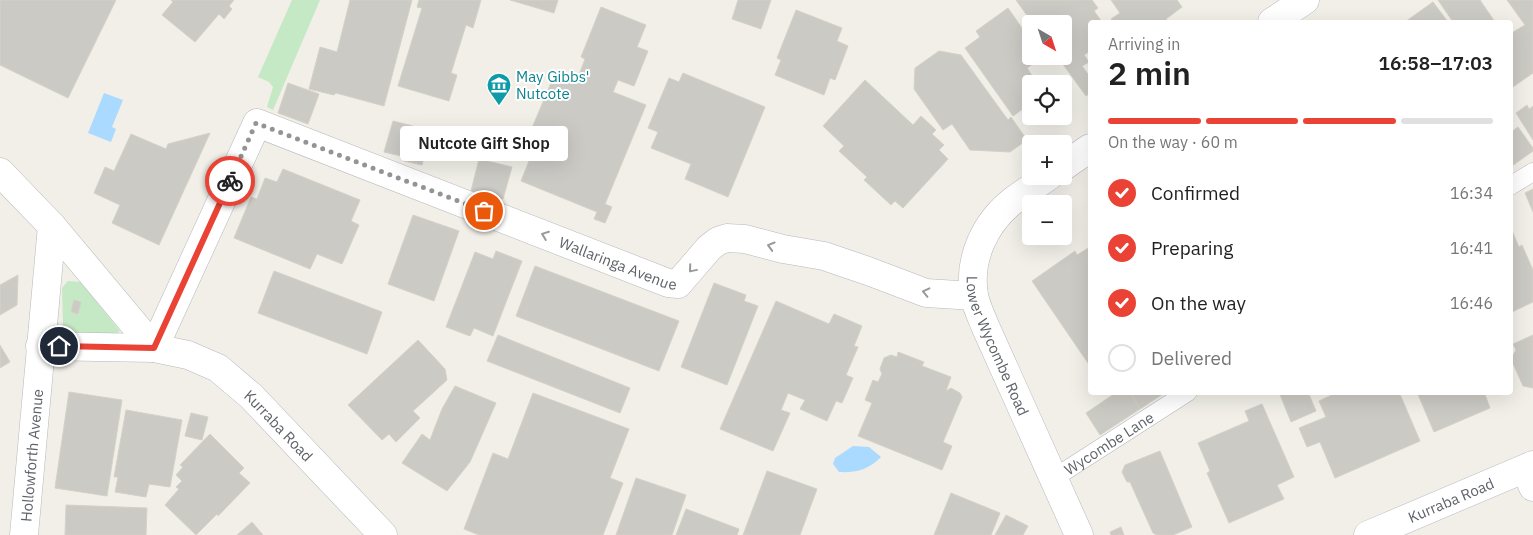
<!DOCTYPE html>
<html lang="en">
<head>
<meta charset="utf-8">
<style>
	:root { --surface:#fff; --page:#f2f2f2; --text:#222; --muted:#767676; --line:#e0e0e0; --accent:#ea4335 }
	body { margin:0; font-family:"IBM Plex Sans",sans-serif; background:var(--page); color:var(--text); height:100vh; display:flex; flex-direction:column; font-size:19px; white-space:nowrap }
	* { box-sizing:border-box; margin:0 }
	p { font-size:16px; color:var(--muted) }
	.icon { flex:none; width:28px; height:28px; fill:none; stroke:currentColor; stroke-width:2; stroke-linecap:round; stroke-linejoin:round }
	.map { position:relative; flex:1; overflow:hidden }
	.side { position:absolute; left:1088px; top:20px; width:425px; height:375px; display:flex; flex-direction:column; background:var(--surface); border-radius:5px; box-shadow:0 5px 20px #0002 }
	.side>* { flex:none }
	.needle { width:32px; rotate:141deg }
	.fabs { position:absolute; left:1022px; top:15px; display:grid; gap:10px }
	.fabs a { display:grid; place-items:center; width:50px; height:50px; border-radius:5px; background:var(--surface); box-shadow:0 5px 20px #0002; font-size:25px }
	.pin { position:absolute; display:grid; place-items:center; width:42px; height:42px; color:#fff; margin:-21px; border:2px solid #fff; border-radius:50%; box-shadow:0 1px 5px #0007 }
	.courier { position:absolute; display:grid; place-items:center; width:50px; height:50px; margin:-25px; border:4px solid #ea4335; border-radius:50%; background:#fff; color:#222; box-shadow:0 1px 6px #0007 }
	.bubble { position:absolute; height:35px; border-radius:5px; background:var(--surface); box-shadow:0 5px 20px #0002; font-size:16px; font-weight:600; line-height:35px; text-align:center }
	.summary em { font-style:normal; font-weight:600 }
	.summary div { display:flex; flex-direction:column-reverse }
	.summary { display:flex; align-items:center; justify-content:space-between; height:85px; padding:0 20px }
	h1 { font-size:32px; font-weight:600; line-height:38px }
	.bar { display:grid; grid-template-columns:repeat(4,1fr); gap:8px 5px; align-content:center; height:60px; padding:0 20px }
	.bar i { height:6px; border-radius:4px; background:var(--line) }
	.bar .selected { background:var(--accent) }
	.bar p { grid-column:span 4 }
	ol { padding:0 20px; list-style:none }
	li { display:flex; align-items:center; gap:15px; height:55px }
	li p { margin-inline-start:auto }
	li .icon { padding:5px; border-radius:50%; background:var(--accent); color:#fff; stroke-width:4 }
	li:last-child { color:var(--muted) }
	li i { width:28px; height:28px; border:2px solid var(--line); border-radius:50% }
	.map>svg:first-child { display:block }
	.green { fill:#c5e8c5 }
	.water { fill:#aadaff }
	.building { fill:#cccac5; stroke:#d6d1c6 }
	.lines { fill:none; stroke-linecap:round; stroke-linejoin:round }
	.lane-casing { stroke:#b5b8bc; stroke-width:19 }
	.street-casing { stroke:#b5b8bc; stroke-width:29 }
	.secondary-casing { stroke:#b6babf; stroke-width:29 }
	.lane { stroke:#fff; stroke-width:18 }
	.street { stroke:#fff; stroke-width:28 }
	.secondary { stroke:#fff; stroke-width:28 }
	.oneway { stroke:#979a9d }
	.done { stroke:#929495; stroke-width:5; stroke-dasharray:0 9 }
	.route { stroke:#ea4335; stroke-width:6 }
	.labels { text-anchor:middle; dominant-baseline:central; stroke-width:4; stroke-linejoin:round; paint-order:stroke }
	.culture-label { font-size:15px; fill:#0d838f; stroke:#fff; text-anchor:start }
	.street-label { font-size:15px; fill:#5f6368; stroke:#fff }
</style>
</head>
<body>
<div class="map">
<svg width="1533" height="535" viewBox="0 0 1533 535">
	<rect width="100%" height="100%" fill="#f1efe8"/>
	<!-- green -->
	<g class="green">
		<path d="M292 0H320L273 110 267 107 273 87 269 82 258 77Z"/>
		<path d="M68 281 81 282 120 331 112 337 72 332 63 326 62 288Z"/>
	</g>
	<!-- water -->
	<g class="water">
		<path d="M104 93 123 100 112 127 116 129 111 142 88 133Z"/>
		<path d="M853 446 869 447 881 457C869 469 857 473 839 472L833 464 835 458Z"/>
	</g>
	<!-- building -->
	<g class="building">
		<path d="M0 0H116L68 98 0 65Z"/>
		<path d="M171 0H234L229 6 232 9 224 19 219 14 195 42 162 15 173 2Z"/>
		<path d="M350 0H412L384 106 336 93 334 95 309 89 320 47 337 52Z"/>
		<path d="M419 0H481L473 28 466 25 451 73 457 75 449 101 398 86 422 8 417 7Z"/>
		<path d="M510 0H558L554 13Z"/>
		<path d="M738 0H771L761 29 732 19Z"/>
		<path d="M1016 0H1092L1098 8 1094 11 1102 22H1090V51L1084 55 1089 62 1082 66 1090 77V93L1086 96 1057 56H1064V24H1033Z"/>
		<path d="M1111 0H1177L1182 7 1166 19 1169 22H1114L1111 19 1120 13Z"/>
		<path d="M1438 0H1480L1495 22H1453Z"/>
		<path d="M1507 0H1533V73L1510 89V34L1525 25Z"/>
		<path d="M1433 2 1448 22H1405Z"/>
		<path d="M601 7 646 25 637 47 648 51 634 86 618 80 613 92 646 105 605 204 612 207 605 223 594 219 597 212 521 181 541 131 532 128 556 71 577 80 585 59 581 57Z"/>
		<path d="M1008 8 1031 41V56L1043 57 1027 68 1036 82 1031 84 1028 88 1031 93V103L1013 116 965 48 980 37 976 31Z"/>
		<path d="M796 10 842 28 837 41 848 46 835 80 830 78 824 95 775 75 781 60 777 58Z"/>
		<path d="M939 51 961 55 1008 120 1011 117 1027 140 1010 152 970 150 952 124 943 130 914 89 915 68Z"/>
		<path d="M683 73 765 107 728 197 685 179 691 164 651 148 658 132 648 128 669 78 679 82Z"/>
		<path d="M865 80 913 125 921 116 936 130 932 134 944 145 939 150 948 159 903 208 895 201 891 205 864 180 867 177 839 151 844 146 823 126Z"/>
		<path d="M288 83 319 94 308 124 278 113Z"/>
		<path d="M1527 105 1529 109 1533 106V140L1516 113Z"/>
		<path d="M393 121 413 126 405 157 384 152Z"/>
		<path d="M1518 127 1533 148V151L1512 166 1510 163V133Z"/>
		<path d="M412 128 430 133 422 165 404 161Z"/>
		<path d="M210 133 159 245 112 223 120 205 94 193 105 167 114 171 131 134 166 149 168 144Z"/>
		<path d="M479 159 512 167 503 199 471 191Z"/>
		<path d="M283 169 360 200 351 221 359 225 342 264 317 254 310 269 234 238 251 197 257 199 265 178 277 182Z"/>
		<path d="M1533 189V212L1525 193Z"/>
		<path d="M413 215 459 231 434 301 388 284Z"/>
		<path d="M1510 226 1519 247 1522 245 1533 270V302L1510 313Z"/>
		<path d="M1090 247V366L1032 281 1075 251 1077 255Z"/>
		<path d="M496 251 522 261 493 336 474 328 470 336 446 327 475 252 493 259Z"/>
		<path d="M535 266 679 321 659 371 516 316Z"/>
		<path d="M274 271 382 312 367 354 258 313Z"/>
		<path d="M18 275 17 305 0 315V285Z"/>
		<path d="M714 283 746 295 744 301 758 306 727 385 681 367Z"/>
		<path d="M74 300 81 302 78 314 71 312Z"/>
		<path d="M776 301 829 324 834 314 862 326 854 346 858 347 846 375 853 378 842 403 836 401 827 421 800 409 805 400 788 393 781 410 790 413 773 451 720 429Z"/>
		<path d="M498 335 630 388 620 413 487 361Z"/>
		<path d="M1533 335V388L1523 386 1511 359 1516 350 1513 344Z"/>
		<path d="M418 340 445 369 447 380 413 411 420 418 396 442 389 434 382 440 348 405Z"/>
		<path d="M0 345 10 362 0 368Z"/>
		<path d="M898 352 924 362 922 366 951 377 946 391 951 388 960 393 962 397 943 442 952 446 942 470 858 436 872 403 865 400 873 380 878 382 882 374 880 369 884 358 891 355 897 357Z"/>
		<path d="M455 386 496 403 470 462 447 491 402 463 422 434 430 440 442 409Z"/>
		<path d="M69 392 122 400 107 496 55 488Z"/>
		<path d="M1117 392H1130L1140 409 1100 435 1086 413Z"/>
		<path d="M1130 392H1166L1140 409Z"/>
		<path d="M1279 392H1308L1316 411 1291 422Z"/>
		<path d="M1338 392H1399L1420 441 1335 478 1320 442 1307 447 1299 428 1326 417 1319 401Z"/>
		<path d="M1417 392H1484L1490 408 1434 432Z"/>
		<path d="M533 393 629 429 610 478 623 483 603 535H479L464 529 493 453 508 459Z"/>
		<path d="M1262 404 1294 477 1277 485 1284 499 1229 523 1207 473 1210 471 1198 443 1249 421 1245 411Z"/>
		<path d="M126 410 182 420 170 487 149 484 146 497 115 492 118 477H114Z"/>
		<path d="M191 413 208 417 202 440 185 436Z"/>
		<path d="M210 434 244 468 239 473 250 483 218 516 217 514 196 535 165 505 179 489 176 487 182 481 176 475 183 467 180 465Z"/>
		<path d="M1160 451 1192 527 1173 535H1157L1153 533 1130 482H1127L1122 472 1125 465Z"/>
		<path d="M767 471 817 489 800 535H743Z"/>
		<path d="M636 478 686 495 672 535H616Z"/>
		<path d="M951 493 1000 513 991 535H934Z"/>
		<path d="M66 505 147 508 146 535H65Z"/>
		<path d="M686 509 739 529 737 535H676Z"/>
		<path d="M1006 515 1028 526 1023 535H995Z"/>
		<path d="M252 522 263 535H237Z"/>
		<path d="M1121 527 1124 535H1111L1110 532Z"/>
	</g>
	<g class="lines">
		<defs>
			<g id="lane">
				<path d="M1510 186 1533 172"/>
				<path id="s1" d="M1054 478 1188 392"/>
			</g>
			<g id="street">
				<path d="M1272 22 1305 0"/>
				<path d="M1064 166 1090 148"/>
				<path id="s2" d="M0 172 52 226 154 348 188 355 218 368 251 396 383 535"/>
				<path id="s3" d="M1049 176C1037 184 1025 192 1014 200 985 222 968 259 974 295 976 306 982 318 986 328L1079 535"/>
				<path id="s4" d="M40 346 154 348 257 123 668 283 678 284 709 248 718 241 727 238 745 239 783 249 824 256 868 271 926 293 974 296"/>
				<path d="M1525 469 1533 487"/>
				<path id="s5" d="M24 535 52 226"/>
			</g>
			<g id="secondary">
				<path id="s6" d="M1368 535 1533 465"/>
			</g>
		</defs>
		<!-- lane casing -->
		<use href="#lane" class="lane-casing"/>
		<!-- street casing -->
		<use href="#street" class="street-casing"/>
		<!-- secondary casing -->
		<use href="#secondary" class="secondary-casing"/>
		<!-- lane -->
		<use href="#lane" class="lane"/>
		<!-- street -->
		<use href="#street" class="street"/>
		<!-- secondary -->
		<use href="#secondary" class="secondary"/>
	</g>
	<!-- one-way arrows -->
	<defs><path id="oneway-chevron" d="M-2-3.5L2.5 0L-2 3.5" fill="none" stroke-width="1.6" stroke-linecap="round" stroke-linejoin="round" transform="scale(1.25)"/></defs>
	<g class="oneway">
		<use href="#oneway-chevron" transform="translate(545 235) rotate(-159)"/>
		<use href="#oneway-chevron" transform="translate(771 246) rotate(-164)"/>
		<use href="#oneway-chevron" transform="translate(692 269) rotate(130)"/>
		<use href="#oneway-chevron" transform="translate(926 292) rotate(-167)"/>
	</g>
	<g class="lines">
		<!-- done -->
		<path class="done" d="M230 181 256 123 484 211"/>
		<!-- route -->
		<path class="route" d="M59 346 154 348 230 181"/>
	</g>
	<!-- icons -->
	<defs>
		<symbol id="museum-pin" viewBox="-11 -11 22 30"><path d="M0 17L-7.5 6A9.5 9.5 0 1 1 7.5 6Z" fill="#0f9aa8" stroke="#fff"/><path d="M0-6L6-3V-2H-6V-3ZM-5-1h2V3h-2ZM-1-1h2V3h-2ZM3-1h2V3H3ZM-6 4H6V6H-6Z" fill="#fff"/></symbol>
	</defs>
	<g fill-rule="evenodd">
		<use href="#museum-pin" x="485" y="71" width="28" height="38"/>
	</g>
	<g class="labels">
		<!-- culture labels -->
		<g class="culture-label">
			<text x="516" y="76">May Gibbs'<tspan x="516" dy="17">Nutcote</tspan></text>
		</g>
		<!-- street labels -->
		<g class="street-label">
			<text stroke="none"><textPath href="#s4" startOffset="749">Wallaringa Avenue</textPath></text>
			<text stroke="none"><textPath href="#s3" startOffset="206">Lower Wycombe Road</textPath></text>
			<text stroke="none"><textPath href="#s2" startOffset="385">Kurraba Road</textPath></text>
			<text stroke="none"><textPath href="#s1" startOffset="65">Wycombe Lane</textPath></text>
			<text stroke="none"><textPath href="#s5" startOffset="80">Hollowforth Avenue</textPath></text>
			<text stroke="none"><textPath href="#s6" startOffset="90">Kurraba Road</textPath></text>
		</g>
	</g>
</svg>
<div class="fabs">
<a><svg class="needle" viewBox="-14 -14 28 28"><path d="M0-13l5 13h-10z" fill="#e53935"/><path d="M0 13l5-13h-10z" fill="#767676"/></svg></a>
<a><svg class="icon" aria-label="locate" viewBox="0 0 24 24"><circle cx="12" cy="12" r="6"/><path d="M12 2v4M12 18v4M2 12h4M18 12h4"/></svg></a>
<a>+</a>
<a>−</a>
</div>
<div class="pin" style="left:484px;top:211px;background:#ea580c"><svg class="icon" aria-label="bag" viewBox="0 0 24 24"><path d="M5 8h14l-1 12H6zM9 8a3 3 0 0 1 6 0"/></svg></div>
<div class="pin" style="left:59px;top:346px;background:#1f2937"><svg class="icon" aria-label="home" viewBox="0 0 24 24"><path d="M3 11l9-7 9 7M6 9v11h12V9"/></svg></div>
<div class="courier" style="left:230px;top:181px"><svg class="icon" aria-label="bike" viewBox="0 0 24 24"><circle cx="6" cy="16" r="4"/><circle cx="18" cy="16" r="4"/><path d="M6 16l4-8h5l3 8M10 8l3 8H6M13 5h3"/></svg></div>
<div class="bubble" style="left:400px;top:126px;width:168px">Nutcote Gift Shop</div>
<section class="side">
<div class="summary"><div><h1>2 min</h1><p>Arriving in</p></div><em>16:58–17:03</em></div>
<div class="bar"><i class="selected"></i><i class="selected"></i><i class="selected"></i><i></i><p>On the way · 60 m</p></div>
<ol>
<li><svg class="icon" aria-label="check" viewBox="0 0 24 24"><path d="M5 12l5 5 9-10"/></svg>Confirmed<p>16:34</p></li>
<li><svg class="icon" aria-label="check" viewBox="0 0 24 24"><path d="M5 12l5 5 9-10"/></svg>Preparing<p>16:41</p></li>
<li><svg class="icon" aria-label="check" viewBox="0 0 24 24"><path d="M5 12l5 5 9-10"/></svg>On the way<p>16:46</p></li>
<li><i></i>Delivered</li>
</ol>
</section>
</div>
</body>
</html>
